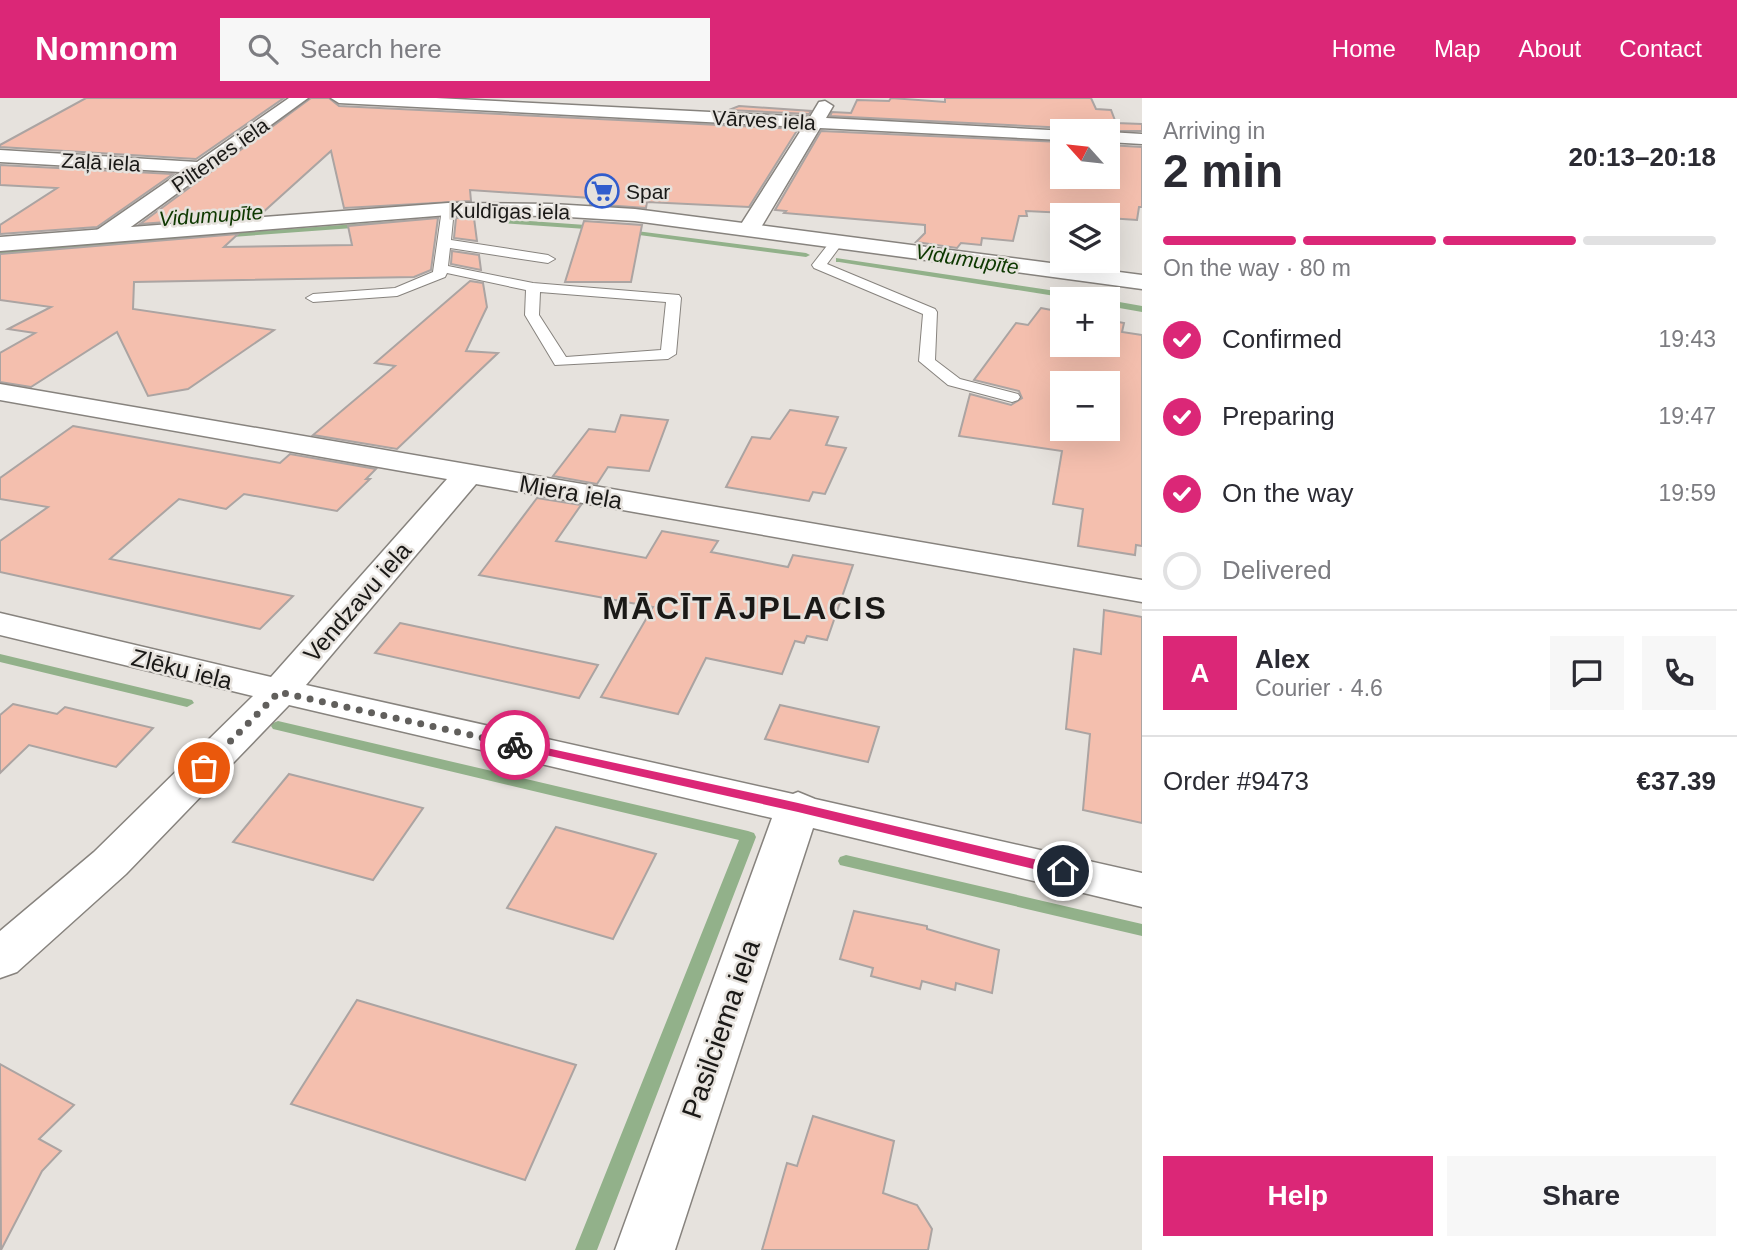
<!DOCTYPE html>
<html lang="en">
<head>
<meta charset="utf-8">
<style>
	:root { --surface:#fff; --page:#f7f7f7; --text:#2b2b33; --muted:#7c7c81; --line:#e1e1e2; --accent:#db2777 }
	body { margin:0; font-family:Arial,sans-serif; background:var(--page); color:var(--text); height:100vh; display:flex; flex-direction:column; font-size:26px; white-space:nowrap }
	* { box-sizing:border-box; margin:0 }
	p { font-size:23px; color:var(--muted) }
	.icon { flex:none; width:38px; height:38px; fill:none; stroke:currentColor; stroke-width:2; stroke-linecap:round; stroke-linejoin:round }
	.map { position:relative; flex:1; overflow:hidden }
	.details { display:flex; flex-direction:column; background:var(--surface); width:595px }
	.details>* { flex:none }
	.needle { width:46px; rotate:297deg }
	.buttons { position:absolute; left:1050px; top:21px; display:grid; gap:14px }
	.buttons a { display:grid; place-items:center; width:70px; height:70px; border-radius:0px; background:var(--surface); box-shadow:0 7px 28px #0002; font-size:35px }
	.pin { position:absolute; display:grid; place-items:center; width:60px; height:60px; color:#fff; margin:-30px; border:4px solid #fff; border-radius:50%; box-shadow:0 2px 7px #0007 }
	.courier { position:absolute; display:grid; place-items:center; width:70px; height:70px; margin:-35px; border:5px solid #db2777; border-radius:50%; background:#fff; color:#222; box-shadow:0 2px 9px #0007 }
	.head em { font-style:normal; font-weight:700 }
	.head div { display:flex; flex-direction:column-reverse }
	.head { display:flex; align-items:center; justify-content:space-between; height:119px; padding:0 21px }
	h1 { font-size:46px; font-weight:700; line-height:52px }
	.bar { display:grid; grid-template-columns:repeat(4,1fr); gap:10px 7px; align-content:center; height:84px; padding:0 21px }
	.bar i { height:9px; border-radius:5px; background:var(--line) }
	.bar .active { background:var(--accent) }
	.bar p { grid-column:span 4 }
	.line { display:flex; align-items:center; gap:18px; padding:0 21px; border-top:2px solid var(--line) }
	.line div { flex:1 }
	.round { display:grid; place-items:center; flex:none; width:74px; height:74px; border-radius:0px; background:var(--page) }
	ol { padding:0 21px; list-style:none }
	li { display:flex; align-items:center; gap:21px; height:77px }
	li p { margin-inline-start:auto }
	li .icon { padding:7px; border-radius:50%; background:var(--accent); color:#fff; stroke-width:4 }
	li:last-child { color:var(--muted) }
	li i { width:38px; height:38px; border:4px solid var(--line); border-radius:50% }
	.action { display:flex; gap:14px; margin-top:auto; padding:14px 21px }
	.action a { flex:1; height:80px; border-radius:0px; background:var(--accent); color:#fff; font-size:28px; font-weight:700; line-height:80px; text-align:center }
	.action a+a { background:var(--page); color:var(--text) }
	header { display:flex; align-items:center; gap:42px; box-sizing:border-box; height:98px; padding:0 35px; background:var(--accent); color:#fff }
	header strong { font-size:33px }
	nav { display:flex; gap:38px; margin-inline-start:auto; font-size:24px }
	.search { width:490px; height:63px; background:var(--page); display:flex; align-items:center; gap:18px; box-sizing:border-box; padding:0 24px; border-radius:0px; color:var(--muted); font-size:26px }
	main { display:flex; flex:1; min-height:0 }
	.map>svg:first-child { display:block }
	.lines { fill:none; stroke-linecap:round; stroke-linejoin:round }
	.stream { fill:#92b18a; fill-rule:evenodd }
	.building { fill:#f4bfae; stroke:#aba4a2; stroke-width:2; fill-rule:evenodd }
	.service-casing { stroke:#87837e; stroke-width:2 }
	.minor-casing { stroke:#87837e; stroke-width:3 }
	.tertiary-casing { stroke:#87837e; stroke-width:3 }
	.service { fill:#fff; fill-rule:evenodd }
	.minor { fill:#fff; fill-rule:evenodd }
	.tertiary { fill:#fff; fill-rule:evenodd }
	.route { fill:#db2777 }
	.done { stroke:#615f5c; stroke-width:7; stroke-dasharray:0 12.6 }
	.labels { text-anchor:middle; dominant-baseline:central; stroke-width:5; stroke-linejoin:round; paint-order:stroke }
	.far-street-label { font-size:21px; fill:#1a1917; stroke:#e6e2dd }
	.far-poi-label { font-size:21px; fill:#1a1917; stroke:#e6e2dd; text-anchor:start }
	.far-water-label { font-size:21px; font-style:italic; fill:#0d3800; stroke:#e6e2dd }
	.street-label { font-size:24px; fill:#1a1917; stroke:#e6e2dd }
	.near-street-label { font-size:28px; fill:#1a1917; stroke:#e6e2dd }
	.district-label { font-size:32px; font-weight:bold; letter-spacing:2px; fill:#1a1917; stroke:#e6e2dd }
</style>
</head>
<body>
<header>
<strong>Nomnom</strong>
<div class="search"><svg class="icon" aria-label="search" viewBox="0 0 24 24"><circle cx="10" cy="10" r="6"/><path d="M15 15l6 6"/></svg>Search here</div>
<nav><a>Home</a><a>Map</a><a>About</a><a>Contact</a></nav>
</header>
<main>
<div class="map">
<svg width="1142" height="1152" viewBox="0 0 1142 1152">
	<rect width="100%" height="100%" fill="#e6e2dd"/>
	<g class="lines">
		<!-- stream -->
		<g class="stream">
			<path d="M424 121V125H421L0 156V152Z"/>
			<path d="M499 121 600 128 604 130 600 132 502 125H499Z"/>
			<path d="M621 131 806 155 810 157 806 159 624 135H621Z"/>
			<path d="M836 160 1089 198 1093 201H1074L839 164H836Z"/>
			<path d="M1108 202 1142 208V214L1108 208Z"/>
			<path d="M0 556 192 602 194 605 187 609 0 564Z"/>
			<path d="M278 623 748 733 754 735 756 739 597 1152H575L739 742 273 631 271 628 273 625Z"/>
			<path d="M846 757 1142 826V838L840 767 838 763 840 759Z"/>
		</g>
	</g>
	<!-- building -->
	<g class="building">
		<path d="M86 0H284L196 61 0 49V47Z"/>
		<path d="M311 0H329L339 8 798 31 749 109 647 104 646 110 590 106 591 100 470 92 471 103 344 110 331 53 260 117 140 126Z"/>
		<path d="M891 0 945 4V0H1091L1096 11 1111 12 1116 25 1142 26V33H1071L1068 30 830 18 832 14 851 15 857 2 889 3Z"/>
		<path d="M739 8 811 13 809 16 729 12Z"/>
		<path d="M821 33 1062 44V79H1108V47L1142 49V109H1139L1137 122 1108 120V117L1026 113 1027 118H1019L1013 143 982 140 981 147 961 145 957 150 916 144 925 135V127L784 115 786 113 775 112Z"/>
		<path d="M0 67 173 76 97 129 0 136V127L57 90 0 87Z"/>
		<path d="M438 120 431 172 414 179 134 184 133 211 274 232 188 291 148 298 117 234 31 289 0 284V255L35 235 8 231 51 209 0 202V156L238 136 224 149 352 147 348 128Z"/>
		<path d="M456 120H474L477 143 454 140Z"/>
		<path d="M584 123 642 127 631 184H565Z"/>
		<path d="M452 153 479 157 481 172 451 166Z"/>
		<path d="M470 183 483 185 487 209 466 253 498 255 397 351 313 337 395 268 375 265Z"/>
		<path d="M1041 210 1062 214V247H1108V222L1124 225 1122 234 1142 237V448L1136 447 1135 457 1078 448 1083 411 1053 406 1062 353 959 338 970 296 1011 307 1022 300 1019 293 974 282 1016 225 1028 227ZM1062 285H1108V331H1062Z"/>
		<path d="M790 312 838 319 826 347 846 350 825 396 813 394 809 403 726 389 752 339 770 341Z"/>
		<path d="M621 317 668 322 649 373 608 369 597 386 553 378 589 331 615 334Z"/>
		<path d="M73 328 280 365 290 356 376 371 366 381H370L337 413 244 396 226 411 179 401 110 461 293 498 260 531 0 474V443L48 409 0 401V380Z"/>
		<path d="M537 400 581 407 556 443 646 460 662 433 718 443 711 454 788 469 793 457 853 467 827 542 807 538 804 545 795 543 782 576 706 560 678 616 601 599 653 509 479 477Z"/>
		<path d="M1104 512 1142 519V725L1083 712 1090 636 1066 631 1074 551 1101 556Z"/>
		<path d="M400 525 598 567 579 600 375 555Z"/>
		<path d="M13 606 57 616 65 609 153 630 116 669 29 647 0 675V617Z"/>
		<path d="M780 607 879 629 868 664 765 641Z"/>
		<path d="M289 676 423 710 373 782 233 744Z"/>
		<path d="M556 729 656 756 613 841 507 810Z"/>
		<path d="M854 813 927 828V831L999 852 992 895 956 885 955 892 922 883 920 891 871 878 873 870 840 861Z"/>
		<path d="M357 902 576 967 525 1082 291 1006Z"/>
		<path d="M0 966 74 1007 39 1041 61 1053 42 1073 1 1152Z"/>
		<path d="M813 1018 894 1043 883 1095 917 1107 932 1131 928 1152H762L787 1065 797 1068Z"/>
	</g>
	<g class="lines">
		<defs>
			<g id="service">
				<path d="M448 107 454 111 451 142 548 157 555 161 548 165 450 150 448 168 533 185 679 197 681 200 676 256 668 261 555 267 525 217 526 192 447 175 445 179 397 198 313 204 306 200 313 196 395 190 433 174 442 111ZM540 194 666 204 661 252 566 259 539 217Z"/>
				<path d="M838 139 844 143 827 166 935 211 937 214 935 262 960 281 1018 296 1020 299 1018 302 1012 304 948 287 919 263 923 216 814 170 812 167 833 140Z"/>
			</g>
			<g id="minor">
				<path d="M289 0H308L113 142H97L94 137 97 132 181 74 0 64V52L197 64Z"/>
				<path d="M331 0H436L810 19 819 4 825 3 833 8 826 20 1068 33H1062V42L820 30 760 131 757 136H741L738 131 803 29 339 5Z"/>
				<path d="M1108 34 1142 36V46L1108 44Z"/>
				<path d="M0 286 1142 482V504L476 386 306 587 793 696 798 694 815 701 1142 775V809L813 730 675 1152H615L772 720 289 607 126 776 17 874 0 880V833L94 754 253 598 0 537V515L271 579 447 381 0 302Z"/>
			</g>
			<path id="tertiary" d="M448 105 552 106 635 111 1142 177V191L635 123 552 118 448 117 0 153V139Z"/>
		</defs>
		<!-- service casing -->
		<use href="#service" class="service-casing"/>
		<!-- minor casing -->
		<use href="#minor" class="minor-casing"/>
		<!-- tertiary casing -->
		<use href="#tertiary" class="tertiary-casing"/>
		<!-- service -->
		<use href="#service" class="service"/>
		<!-- minor -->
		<use href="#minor" class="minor"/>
		<!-- tertiary -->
		<use href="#tertiary" class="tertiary"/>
	</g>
	<!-- route -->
	<path class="route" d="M515 643 798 705 1063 768 1069 773 1063 778 798 714 510 649V644Z"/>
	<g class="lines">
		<!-- done -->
		<path class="done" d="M204 670 279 594 515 647"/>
	</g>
	<!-- icons -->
	<defs>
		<symbol id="supermarket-ring" viewBox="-11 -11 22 22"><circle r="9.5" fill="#e6e2dd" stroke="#315dcd" stroke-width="1.5"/><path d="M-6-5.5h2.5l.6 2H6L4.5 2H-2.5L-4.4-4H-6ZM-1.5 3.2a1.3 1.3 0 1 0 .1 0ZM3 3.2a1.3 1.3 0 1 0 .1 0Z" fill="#315dcd"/></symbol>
	</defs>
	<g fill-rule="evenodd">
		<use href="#supermarket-ring" x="583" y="74" width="38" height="38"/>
	</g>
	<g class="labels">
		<!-- far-street labels -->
		<g class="far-street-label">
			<text transform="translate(764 22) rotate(3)">Vārves iela</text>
			<text transform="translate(220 57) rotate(-35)">Piltenes iela</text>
			<text transform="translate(101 64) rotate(3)">Zaļā iela</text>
			<text transform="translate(510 113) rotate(1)">Kuldīgas iela</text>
		</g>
		<!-- far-poi labels -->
		<g class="far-poi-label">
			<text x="626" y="93">Spar</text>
		</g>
		<!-- far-water labels -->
		<g class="far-water-label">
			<text transform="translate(211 117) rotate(-4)">Vidumupīte</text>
			<text transform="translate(967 161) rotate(9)">Vidumupīte</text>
		</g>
		<!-- street labels -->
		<g class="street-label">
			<text transform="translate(571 394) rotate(10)">Miera iela</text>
			<text transform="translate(357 504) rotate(-49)">Vendzavu iela</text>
			<text transform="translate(182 571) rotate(14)">Zlēku iela</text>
		</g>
		<!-- near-street labels -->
		<g class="near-street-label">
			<text transform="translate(721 931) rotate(-71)">Pasilciema iela</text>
		</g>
		<!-- district labels -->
		<g class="district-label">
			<text x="745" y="510">MĀCĪTĀJPLACIS</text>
		</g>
	</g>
</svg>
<div class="buttons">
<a><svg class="needle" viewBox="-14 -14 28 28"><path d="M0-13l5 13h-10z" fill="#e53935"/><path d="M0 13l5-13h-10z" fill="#7c7c81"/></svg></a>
<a><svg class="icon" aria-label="layers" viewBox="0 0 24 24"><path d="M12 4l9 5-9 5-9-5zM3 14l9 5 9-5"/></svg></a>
<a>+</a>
<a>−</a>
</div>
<div class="pin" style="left:204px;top:670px;background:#ea580c"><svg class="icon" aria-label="bag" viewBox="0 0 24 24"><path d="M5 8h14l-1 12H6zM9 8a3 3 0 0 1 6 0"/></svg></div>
<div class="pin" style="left:1063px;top:773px;background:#1f2937"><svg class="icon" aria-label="home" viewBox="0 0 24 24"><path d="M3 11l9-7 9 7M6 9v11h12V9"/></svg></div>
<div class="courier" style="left:515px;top:647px"><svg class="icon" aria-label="bike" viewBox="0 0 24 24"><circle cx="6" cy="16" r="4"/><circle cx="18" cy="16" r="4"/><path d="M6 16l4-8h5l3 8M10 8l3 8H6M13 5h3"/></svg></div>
</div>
<section class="details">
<div class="head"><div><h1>2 min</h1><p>Arriving in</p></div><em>20:13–20:18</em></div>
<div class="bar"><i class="active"></i><i class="active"></i><i class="active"></i><i></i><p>On the way · 80 m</p></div>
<ol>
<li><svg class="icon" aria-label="check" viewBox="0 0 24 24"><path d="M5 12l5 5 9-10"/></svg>Confirmed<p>19:43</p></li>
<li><svg class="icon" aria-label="check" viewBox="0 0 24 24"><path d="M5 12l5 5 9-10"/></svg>Preparing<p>19:47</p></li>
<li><svg class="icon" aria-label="check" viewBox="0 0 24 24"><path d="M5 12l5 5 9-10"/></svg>On the way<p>19:59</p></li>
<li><i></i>Delivered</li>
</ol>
<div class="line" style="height:126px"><b class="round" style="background:var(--accent);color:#fff">A</b><div><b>Alex</b><p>Courier · 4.6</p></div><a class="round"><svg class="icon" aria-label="chat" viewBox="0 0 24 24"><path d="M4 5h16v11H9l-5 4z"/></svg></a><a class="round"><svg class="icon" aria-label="phone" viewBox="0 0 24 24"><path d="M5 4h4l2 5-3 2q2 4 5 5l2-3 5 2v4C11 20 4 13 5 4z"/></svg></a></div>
<div class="line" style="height:91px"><div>Order #9473</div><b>€37.39</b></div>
<div class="action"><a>Help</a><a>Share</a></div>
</section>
</main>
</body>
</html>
